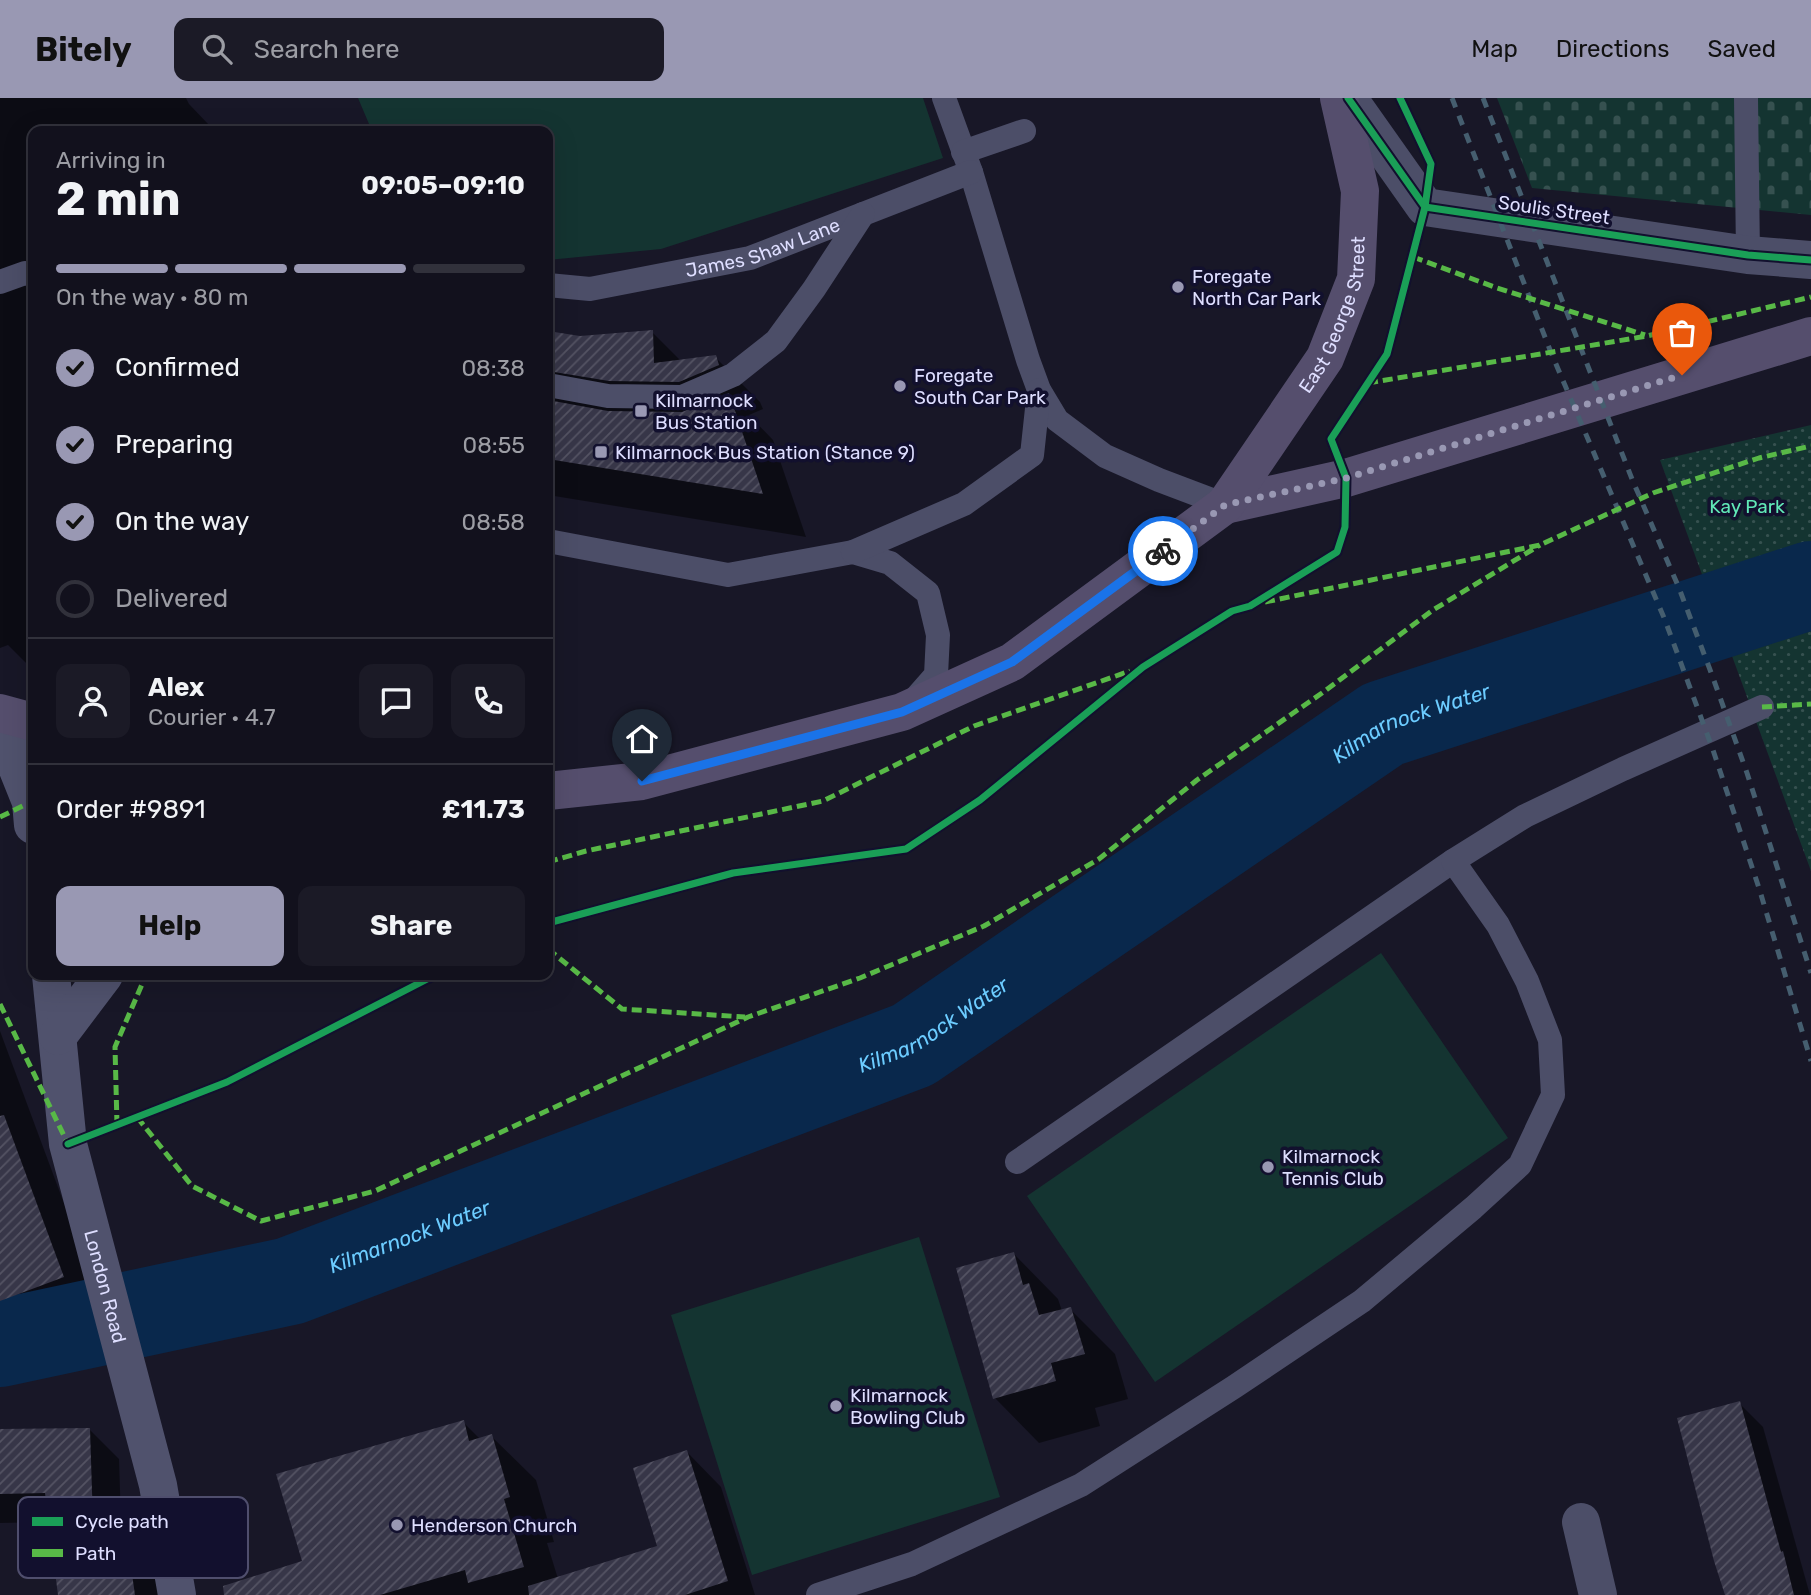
<!DOCTYPE html>
<html lang="en">
<head>
<meta charset="utf-8">
<style>
	:root { --surface:#12111d; --page:#1b1a26; --text:#f1f3f6; --muted:#9c9da4; --line:#31313b; --accent:#9998b3 }
	body { margin:0; font-family:Rubik,sans-serif; background:var(--page); color:var(--text); height:100vh; display:flex; flex-direction:column; font-size:26px; white-space:nowrap }
	* { box-sizing:border-box; margin:0 }
	p { font-size:23px; color:var(--muted) }
	.icon { flex:none; width:38px; height:38px; fill:none; stroke:currentColor; stroke-width:2; stroke-linecap:round; stroke-linejoin:round }
	.map { position:relative; flex:1; overflow:hidden }
	.drawer { position:absolute; left:28px; top:28px; width:525px; height:854px; display:flex; flex-direction:column; background:var(--surface); border-radius:14px; box-shadow:0 7px 28px #0002,0 0 0 2px var(--line) }
	.drawer>* { flex:none }
	.pin { position:absolute; display:grid; place-items:center; width:60px; height:60px; color:#fff; margin:-72px -30px; border-radius:50% 50% 50% 0; rotate:-45deg; box-shadow:0 0 7px #0007 }
	.pin .icon { rotate:45deg }
	.courier { position:absolute; display:grid; place-items:center; width:70px; height:70px; margin:-35px; border:5px solid #1a73e8; border-radius:50%; background:#fff; color:#222; box-shadow:0 2px 9px #0007 }
	.headline em { font-style:normal; font-weight:700 }
	.headline div { display:flex; flex-direction:column-reverse }
	.headline { display:flex; align-items:center; justify-content:space-between; height:119px; padding:0 28px }
	h1 { font-size:46px; font-weight:700; line-height:52px }
	.bar { display:grid; grid-template-columns:repeat(4,1fr); gap:10px 7px; align-content:center; height:84px; padding:0 28px }
	.bar i { height:9px; border-radius:5px; background:var(--line) }
	.bar .current { background:var(--accent) }
	.bar p { grid-column:span 4 }
	.line { display:flex; align-items:center; gap:18px; padding:0 28px; border-top:2px solid var(--line) }
	.line div { flex:1 }
	.round { display:grid; place-items:center; flex:none; width:74px; height:74px; border-radius:14px; background:var(--page) }
	ol { padding:0 28px; list-style:none }
	li { display:flex; align-items:center; gap:21px; height:77px }
	li p { margin-inline-start:auto }
	li .icon { padding:7px; border-radius:50%; background:var(--accent); color:#111; stroke-width:4 }
	li:last-child { color:var(--muted) }
	li i { width:38px; height:38px; border:4px solid var(--line); border-radius:50% }
	.cta { display:flex; gap:14px; margin-top:auto; padding:14px 28px }
	.cta a { flex:1; height:80px; border-radius:14px; background:var(--accent); color:#111; font-size:28px; font-weight:700; line-height:80px; text-align:center }
	.cta a+a { background:var(--page); color:var(--text) }
	header { display:flex; align-items:center; gap:42px; box-sizing:border-box; height:98px; padding:0 35px; background:var(--accent); color:#111 }
	header strong { font-size:33px }
	nav { display:flex; gap:38px; margin-inline-start:auto; font-size:24px }
	.search { width:490px; height:63px; background:var(--page); display:flex; align-items:center; gap:18px; box-sizing:border-box; padding:0 24px; border-radius:14px; color:var(--muted); font-size:26px }
	.map>svg:first-child { display:block }
	.grass { fill:#143431 }
	.cemetery { fill:url(#cemetery-stones) }
	.park { fill:url(#park-dots) }
	.shadow { fill:#0007 }
	.lines { fill:none; stroke-linecap:round; stroke-linejoin:round }
	.river { stroke:#09284c; stroke-width:88 }
	.building { fill:url(#building-hatch) }
	.service { stroke:#4c4e68; stroke-width:24 }
	.minor { stroke:#4c4e68; stroke-width:38 }
	.secondary { stroke:#50526d; stroke-width:38 }
	.primary { stroke:#554e6d; stroke-width:38 }
	.rail { stroke:#455e6f; stroke-width:5; stroke-dasharray:10 9; stroke-linecap:butt }
	.quiet { stroke:#58b947; stroke-width:5; stroke-dasharray:10 5; stroke-linecap:butt }
	.cycleway-casing { stroke:#12102e; stroke-width:11 }
	.cycleway { stroke:#1a9f57; stroke-width:7 }
	.done { stroke:#9998b3; stroke-width:7; stroke-dasharray:0 12.6 }
	.route { stroke:#1a73e8; stroke-width:9 }
	.poi-dot { fill:#9998b3; stroke:#12102e; stroke-width:2.5 }
	.labels { text-anchor:middle; dominant-baseline:central; stroke-width:7; stroke-linejoin:round; paint-order:stroke }
	.street-label { font-size:19px; fill:#dedeff; stroke:#12102e }
	.poi-label { font-size:19px; fill:#dedeff; stroke:#12102e; text-anchor:start }
	.park-label { font-size:19px; fill:#61e8b7; stroke:#12102e }
	.water-label { font-size:21px; font-style:italic; fill:#6cccff; stroke:#12102e }
	.key { fill:#12102e; stroke:#4f4e6d; stroke-width:2 }
	.key-label { font-size:19px; fill:#dedeff }
</style>
</head>
<body>
<header>
<strong>Bitely</strong>
<div class="search"><svg class="icon" aria-label="search" viewBox="0 0 24 24"><circle cx="10" cy="10" r="6"/><path d="M15 15l6 6"/></svg>Search here</div>
<nav><a>Map</a><a>Directions</a><a>Saved</a></nav>
</header>
<div class="map">
<svg width="1811" height="1497" viewBox="0 0 1811 1497">
	<defs>
		<pattern id="cemetery-stones" width="16" height="16" patternUnits="userSpaceOnUse" patternTransform="scale(1.75)"><rect width="16" height="16" fill="#143431"/><path d="M2 7V4a2 2 0 0 1 4 0v3zM10 15v-3a2 2 0 0 1 4 0v3z" fill="#365150"/></pattern>
		<pattern id="park-dots" width="8" height="8" patternUnits="userSpaceOnUse" patternTransform="scale(1.75)"><rect width="8" height="8" fill="#143431"/><path d="M2 2h.1M6 6h.1" fill="none" stroke="#365150" stroke-width="1.8" stroke-linecap="round"/></pattern>
		<pattern id="building-hatch" width="6" height="6" patternUnits="userSpaceOnUse" patternTransform="scale(1.75)"><rect width="6" height="6" fill="#373648"/><path d="M-1 1l2-2M0 6l6-6M5 7l2-2" fill="none" stroke="#545363"/></pattern>
	</defs>
	<rect width="100%" height="100%" fill="#181727"/>
	<!-- grass -->
	<g class="grass">
		<path d="M358 0H923L943 60 661 151 548 162V33H372Z"/>
		<path d="M1381 855 1508 1040 1155 1284 1027 1098Z"/>
		<path d="M919 1139 1000 1399 752 1477 671 1217Z"/>
	</g>
	<!-- cemetery -->
	<path class="cemetery" d="M1497 0H1811V117L1532 90Z"/>
	<!-- park -->
	<path class="park" d="M1811 327V773L1660 362Z"/>
	<!-- shadow -->
	<g class="shadow">
		<path d="M0 0H186L189 6 210 28 212 33H33V572L8 547 0 550Z"/>
		<path d="M652 234 681 263 715 259 760 304 763 311 749 317 773 342 806 439 548 397V235L580 240Z"/>
		<path d="M0 933 108 1224 43 1248 26 1232 0 1242Z"/>
		<path d="M1014 1156 1058 1201 1062 1213 1070 1211 1115 1256 1128 1301 1095 1310 1100 1328 1039 1345 995 1300Z"/>
		<path d="M1739 1305 1763 1329 1810 1497H1726Z"/>
		<path d="M463 1324 480 1341 491 1338 536 1382 554 1444 547 1445 563 1497H295L304 1464Z"/>
		<path d="M89 1331 119 1361 121 1423 124 1422 153 1452 159 1497H60L50 1424 0 1425V1333Z"/>
		<path d="M687 1354 721 1389 755 1497H596L659 1449Z"/>
	</g>
	<g class="lines">
		<!-- river -->
		<path class="river" id="s1" d="M0 1245 290 1183 913 947 1383 626 1811 487"/>
	</g>
	<!-- building -->
	<g class="building">
		<path d="M653 232 654 265 716 257 719 267 679 284 609 283 548 273V233L580 238Z"/>
		<path d="M729 295 763 396 548 361V302L608 313 682 314Z"/>
		<path d="M4 1017 64 1179 0 1203V1018Z"/>
		<path d="M1014 1154 1023 1187 1029 1185 1039 1217 1071 1209 1085 1256 1051 1265 1056 1283 993 1301 956 1170Z"/>
		<path d="M1740 1303 1781 1454 1783 1453 1794 1497H1725L1714 1463 1677 1320Z"/>
		<path d="M464 1322 469 1343 492 1336 510 1399 504 1401 524 1469 468 1485 465 1472 380 1497H224L223 1488 302 1463 276 1376Z"/>
		<path d="M90 1330 93 1425 124 1420 135 1497H58L45 1395 0 1396V1331Z"/>
		<path d="M687 1352 728 1483 685 1497H529L528 1488 657 1448 633 1370Z"/>
	</g>
	<g class="lines">
		<!-- service -->
		<g class="service">
			<path d="M944 0 971 74 1028 262 1039 292 1057 322 1105 358 1159 382 1225 407"/>
			<path d="M1746 0 1748 157"/>
			<path d="M963 54 1024 33"/>
			<path d="M0 184 25 175 33 177"/>
			<path id="s2" d="M548 187 590 191 750 160 971 74"/>
			<path d="M548 287 608 298 682 299 733 277 776 243 814 191 863 116"/>
			<path d="M548 443 728 477 853 454 890 465 928 495 938 537 936 577 914 602"/>
			<path d="M853 454 964 406 1032 357 1039 292"/>
			<path d="M1017 1064 1453 763"/>
			<path d="M818 1497 912 1466 1081 1387 1234 1289 1362 1203 1473 1110 1520 1067 1553 997 1550 942 1527 883 1498 827 1453 763 1525 718 1623 671 1762 609"/>
		</g>
		<!-- minor -->
		<g class="minor">
			<path d="M1348 0 1425 109 1748 157 1811 162"/>
			<path d="M1581 1424 1598 1497"/>
		</g>
		<!-- secondary -->
		<g class="secondary">
			<path d="M0 627 31 704 33 727"/>
			<path id="s3" d="M51 877 68 1046 158 1387 177 1497"/>
			<path d="M58 938 104 877"/>
		</g>
		<!-- primary -->
		<g class="primary">
			<path d="M1225 407 1346 380 1811 238"/>
			<path d="M0 615 33 624"/>
			<path id="s4" d="M548 693 642 683 902 614 1012 564 1225 407 1325 260 1356 181 1360 93 1339 0"/>
		</g>
		<!-- rail -->
		<g class="rail">
			<path d="M1452 0 1550 252 1665 522 1713 652 1759 790 1811 963"/>
			<path d="M1483 0 1632 381 1679 490 1712 577 1747 675 1811 875"/>
		</g>
		<!-- quiet -->
		<g class="quiet">
			<path d="M1413 159 1497 190 1645 237"/>
			<path d="M1368 285 1647 238 1811 199"/>
			<path d="M1265 504 1540 447 1653 395 1759 360 1811 348"/>
			<path d="M1762 609 1811 606"/>
			<path d="M0 719 31 704"/>
			<path d="M548 764 586 753 823 703 974 628 1130 573"/>
			<path d="M548 851 622 911 745 919"/>
			<path d="M0 906 68 1046"/>
			<path d="M137 1019 192 1088 261 1123 375 1093 748 919 860 880 984 828 1099 761 1197 682 1322 595 1433 512 1540 447"/>
			<path d="M117 1027 115 949 146 877"/>
		</g>
		<defs>
			<g id="cycleway">
				<path d="M1348 0 1425 109 1748 157 1811 162"/>
				<path d="M548 825 733 775 906 751 980 702 1143 569 1232 513 1250 508 1337 454 1345 429 1346 380 1331 341 1387 256 1425 109 1431 66 1400 0"/>
				<path d="M68 1046 227 984 435 877"/>
			</g>
		</defs>
		<!-- cycleway casing -->
		<use href="#cycleway" class="cycleway-casing"/>
		<!-- cycleway -->
		<use href="#cycleway" class="cycleway"/>
	</g>
	<g class="lines">
		<!-- done -->
		<path class="done" d="M1163 453 1225 407 1346 380 1682 277"/>
		<!-- route -->
		<path class="route" d="M642 683 902 614 1012 564 1163 453"/>
	</g>
	<!-- markers -->
	<g class="poi-dot">
		<circle cx="1178" cy="189" r="7"/>
		<circle cx="900" cy="288" r="7"/>
		<rect x="634" y="306" width="14" height="14" rx="3.5"/>
		<rect x="594" y="347" width="14" height="14" rx="3.5"/>
		<circle cx="1268" cy="1069" r="7"/>
		<circle cx="836" cy="1308" r="7"/>
		<circle cx="397" cy="1427" r="7"/>
	</g>
	<g class="labels">
		<!-- street labels -->
		<g class="street-label">
			<text transform="translate(1554 112) rotate(8)">Soulis Street</text>
			<text stroke="none"><textPath href="#s2" startOffset="220">James Shaw Lane</textPath></text>
			<text stroke="none"><textPath href="#s4" startOffset="971">East George Street</textPath></text>
			<text stroke="none"><textPath href="#s3" startOffset="317">London Road</textPath></text>
		</g>
		<!-- poi labels -->
		<g class="poi-label">
			<text x="1192" y="178">Foregate<tspan x="1192" dy="22">North Car Park</tspan></text>
			<text x="914" y="277">Foregate<tspan x="914" dy="22">South Car Park</tspan></text>
			<text x="655" y="302">Kilmarnock<tspan x="655" dy="22">Bus Station</tspan></text>
			<text x="615" y="354">Kilmarnock Bus Station (Stance 9)</text>
			<text x="1282" y="1058">Kilmarnock<tspan x="1282" dy="22">Tennis Club</tspan></text>
			<text x="850" y="1297">Kilmarnock<tspan x="850" dy="22">Bowling Club</tspan></text>
			<text x="411" y="1427">Henderson Church</text>
		</g>
		<!-- park labels -->
		<g class="park-label">
			<text x="1747" y="408">Kay Park</text>
		</g>
		<!-- water labels -->
		<g class="water-label">
			<text stroke="none"><textPath href="#s1" startOffset="1558">Kilmarnock Water</textPath></text>
			<text stroke="none"><textPath href="#s1" startOffset="990">Kilmarnock Water</textPath></text>
			<text stroke="none"><textPath href="#s1" startOffset="424">Kilmarnock Water</textPath></text>
		</g>
	</g>
	<!-- legend -->
	<rect x="18" y="1399" width="230" height="81" rx="10" class="key"/>
	<rect x="32" y="1419" width="31" height="9" fill="#1a9f57"/>
	<rect x="32" y="1451" width="31" height="8" fill="#58b947"/>
	<g class="key-label">
		<text x="75" y="1430">Cycle path</text>
		<text x="75" y="1462">Path</text>
	</g>
</svg>
<div class="pin" style="left:1682px;top:277px;background:#ea580c"><svg class="icon" aria-label="bag" viewBox="0 0 24 24"><path d="M5 8h14l-1 12H6zM9 8a3 3 0 0 1 6 0"/></svg></div>
<div class="pin" style="left:642px;top:683px;background:#1f2937"><svg class="icon" aria-label="home" viewBox="0 0 24 24"><path d="M3 11l9-7 9 7M6 9v11h12V9"/></svg></div>
<div class="courier" style="left:1163px;top:453px"><svg class="icon" aria-label="bike" viewBox="0 0 24 24"><circle cx="6" cy="16" r="4"/><circle cx="18" cy="16" r="4"/><path d="M6 16l4-8h5l3 8M10 8l3 8H6M13 5h3"/></svg></div>
<section class="drawer">
<div class="headline"><div><h1>2 min</h1><p>Arriving in</p></div><em>09:05–09:10</em></div>
<div class="bar"><i class="current"></i><i class="current"></i><i class="current"></i><i></i><p>On the way · 80 m</p></div>
<ol>
<li><svg class="icon" aria-label="check" viewBox="0 0 24 24"><path d="M5 12l5 5 9-10"/></svg>Confirmed<p>08:38</p></li>
<li><svg class="icon" aria-label="check" viewBox="0 0 24 24"><path d="M5 12l5 5 9-10"/></svg>Preparing<p>08:55</p></li>
<li><svg class="icon" aria-label="check" viewBox="0 0 24 24"><path d="M5 12l5 5 9-10"/></svg>On the way<p>08:58</p></li>
<li><i></i>Delivered</li>
</ol>
<div class="line" style="height:126px"><a class="round"><svg class="icon" aria-label="person" viewBox="0 0 24 24"><circle cx="12" cy="8" r="4"/><path d="M4 21q1-7 8-7t8 7"/></svg></a><div><b>Alex</b><p>Courier · 4.7</p></div><a class="round"><svg class="icon" aria-label="chat" viewBox="0 0 24 24"><path d="M4 5h16v11H9l-5 4z"/></svg></a><a class="round"><svg class="icon" aria-label="phone" viewBox="0 0 24 24"><path d="M5 4h4l2 5-3 2q2 4 5 5l2-3 5 2v4C11 20 4 13 5 4z"/></svg></a></div>
<div class="line" style="height:91px"><div>Order #9891</div><b>£11.73</b></div>
<div class="cta"><a>Help</a><a>Share</a></div>
</section>
</div>
</body>
</html>
